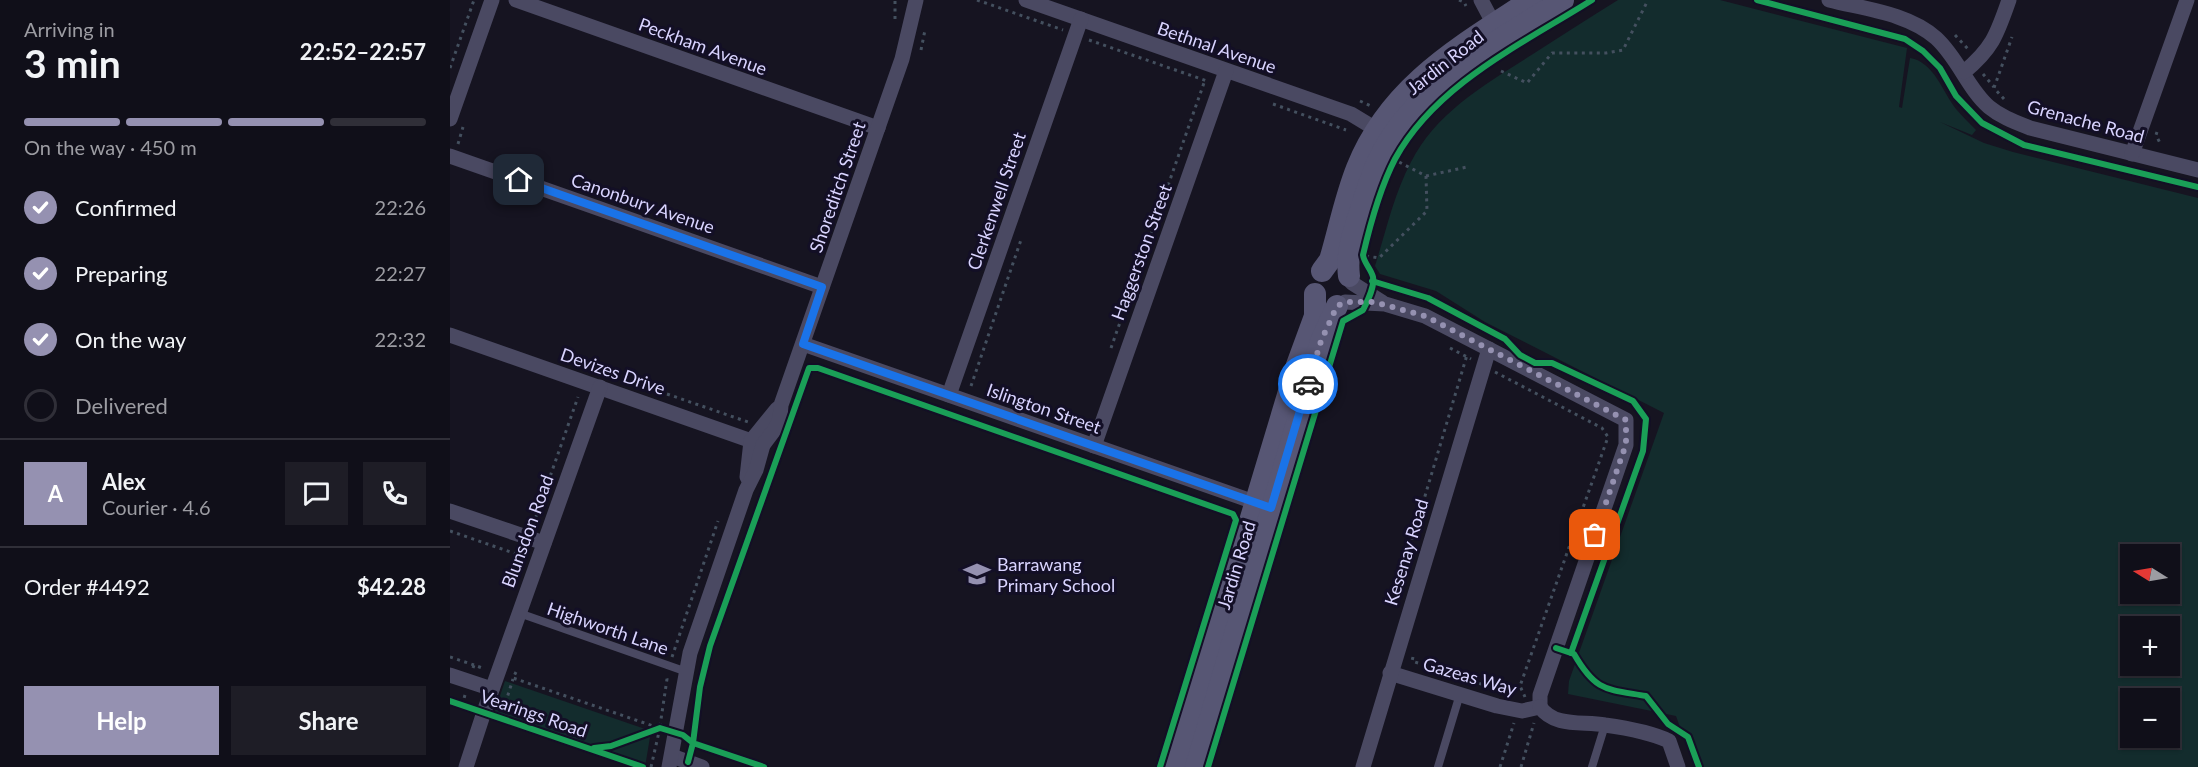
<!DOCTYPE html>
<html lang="en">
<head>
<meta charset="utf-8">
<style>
	:root { --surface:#100f19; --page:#1e1d26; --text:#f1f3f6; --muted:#9c9ca2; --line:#302f38; --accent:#9591b1 }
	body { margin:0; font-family:Lato,sans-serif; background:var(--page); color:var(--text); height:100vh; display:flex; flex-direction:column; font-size:22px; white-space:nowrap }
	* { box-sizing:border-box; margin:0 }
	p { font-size:20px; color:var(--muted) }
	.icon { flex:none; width:33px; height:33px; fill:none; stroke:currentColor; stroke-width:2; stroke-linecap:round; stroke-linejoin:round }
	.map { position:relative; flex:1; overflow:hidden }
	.side { display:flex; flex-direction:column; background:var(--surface); width:450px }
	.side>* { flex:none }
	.needle { width:39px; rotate:281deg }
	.fabs { position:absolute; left:1670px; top:544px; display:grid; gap:12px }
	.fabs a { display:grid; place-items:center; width:60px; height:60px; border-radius:0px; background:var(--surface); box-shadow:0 2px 4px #0004,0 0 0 2px var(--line); font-size:30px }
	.pin { position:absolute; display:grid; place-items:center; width:51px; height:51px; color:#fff; margin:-26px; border-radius:12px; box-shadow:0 3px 9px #0006 }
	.courier { position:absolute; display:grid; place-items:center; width:60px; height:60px; margin:-30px; border:4px solid #1a73e8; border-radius:50%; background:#fff; color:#222; box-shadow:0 2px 8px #0007 }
	.overview em { font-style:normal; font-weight:700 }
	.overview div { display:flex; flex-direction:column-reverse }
	.overview { display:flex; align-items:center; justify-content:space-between; height:102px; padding:0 24px }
	h1 { font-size:39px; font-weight:700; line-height:45px }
	.bar { display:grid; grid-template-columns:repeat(4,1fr); gap:9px 6px; align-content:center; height:72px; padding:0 24px }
	.bar i { height:8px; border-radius:4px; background:var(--line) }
	.bar .current { background:var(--accent) }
	.bar p { grid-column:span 4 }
	.line { display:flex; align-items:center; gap:15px; padding:0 24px; border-top:2px solid var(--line) }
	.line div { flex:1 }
	.round { display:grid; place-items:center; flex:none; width:63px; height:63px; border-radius:0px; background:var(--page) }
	ol { padding:0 24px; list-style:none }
	li { display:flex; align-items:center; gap:18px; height:66px }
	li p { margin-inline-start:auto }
	li .icon { padding:6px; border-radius:50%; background:var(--accent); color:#fff; stroke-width:4 }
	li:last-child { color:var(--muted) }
	li i { width:33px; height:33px; border:3px solid var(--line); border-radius:50% }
	.button { display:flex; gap:12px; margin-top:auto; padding:12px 24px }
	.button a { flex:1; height:69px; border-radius:0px; background:var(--accent); color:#fff; font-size:24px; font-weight:700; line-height:69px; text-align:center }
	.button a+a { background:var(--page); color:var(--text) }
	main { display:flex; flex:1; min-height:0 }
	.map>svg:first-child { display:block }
	.green { fill:#132c2d; fill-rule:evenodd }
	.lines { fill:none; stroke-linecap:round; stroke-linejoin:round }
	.path { stroke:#44505f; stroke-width:3; stroke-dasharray:3 4.5; stroke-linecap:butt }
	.lane { stroke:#4a4962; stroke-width:8 }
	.street { stroke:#4a4962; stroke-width:15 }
	.secondary { stroke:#575674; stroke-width:22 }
	.cycleway-casing { stroke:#130f26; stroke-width:10 }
	.cycleway { stroke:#1a9f57; stroke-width:6 }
	.done { stroke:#9591b1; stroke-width:6; stroke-dasharray:0 10.8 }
	.route { stroke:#1a73e8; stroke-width:8 }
	.labels { text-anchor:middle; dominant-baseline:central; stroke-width:6; stroke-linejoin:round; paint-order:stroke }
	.street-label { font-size:18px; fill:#d9d4ff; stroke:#130f26 }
	.poi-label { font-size:18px; fill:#d9d4ff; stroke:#130f26; text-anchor:start }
</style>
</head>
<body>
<main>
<section class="side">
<div class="overview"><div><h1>3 min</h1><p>Arriving in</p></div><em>22:52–22:57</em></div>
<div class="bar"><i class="current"></i><i class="current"></i><i class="current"></i><i></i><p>On the way · 450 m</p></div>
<ol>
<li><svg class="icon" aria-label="check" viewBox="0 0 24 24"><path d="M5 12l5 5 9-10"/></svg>Confirmed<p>22:26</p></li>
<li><svg class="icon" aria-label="check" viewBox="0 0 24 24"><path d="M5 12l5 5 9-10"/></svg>Preparing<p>22:27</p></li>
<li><svg class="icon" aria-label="check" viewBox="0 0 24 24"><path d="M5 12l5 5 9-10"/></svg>On the way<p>22:32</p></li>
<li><i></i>Delivered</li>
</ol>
<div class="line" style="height:108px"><b class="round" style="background:var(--accent);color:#fff">A</b><div><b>Alex</b><p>Courier · 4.6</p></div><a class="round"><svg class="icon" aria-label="chat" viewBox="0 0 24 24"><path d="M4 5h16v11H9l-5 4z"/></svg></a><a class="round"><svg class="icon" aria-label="phone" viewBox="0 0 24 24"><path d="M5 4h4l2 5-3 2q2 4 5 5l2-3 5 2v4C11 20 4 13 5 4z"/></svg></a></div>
<div class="line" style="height:78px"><div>Order #4492</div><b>$42.28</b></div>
<div class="button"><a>Help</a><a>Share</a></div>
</section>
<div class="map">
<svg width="1748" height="767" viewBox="0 0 1748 767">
	<rect width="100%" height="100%" fill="#161421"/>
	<!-- green -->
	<g class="green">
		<path d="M1168 0H1270L1457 48 1449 107 1452 108 1460 58C1484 62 1492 91 1506 109 1512 116 1519 123 1526 130L1522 135 1490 122 1534 143 1563 152 1748 198V767H1244L1226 716 1118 694 1119 681 1214 413 1035 322 986 291 930 274 925 266C936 231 944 194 961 162 986 112 1037 83 1083 54 1111 36 1139 18 1168 0ZM1680 555H1719V594H1680ZM1680 627H1719V666H1680ZM1680 699H1719V738H1680Z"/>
		<path d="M55 681 201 731 195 767H186L43 717Z"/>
	</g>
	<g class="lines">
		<!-- path -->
		<g class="path">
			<path d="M527 0 613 30"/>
			<path d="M1009 0 1014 2 1016 6"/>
			<path d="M445 19V0"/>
			<path d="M1505 35 1519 50"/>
			<path d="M639 40 757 81"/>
			<path d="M471 50 475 30"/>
			<path d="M0 68 24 0"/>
			<path d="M1051 71 1077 83 1102 53H1156L1173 50 1198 0"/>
			<path d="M1533 74 1544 87"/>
			<path d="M1554 99 1544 88 1562 37"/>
			<path d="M910 101 921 106"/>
			<path d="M823 104 896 130"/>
			<path d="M1707 132 1706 135 1711 145"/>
			<path d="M8 144 13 127"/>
			<path d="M976 176 1017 167"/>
			<path d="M916 256 929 258 977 211 976 176 947 161"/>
			<path d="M661 348 755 80"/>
			<path d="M1000 348 1021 359"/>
			<path d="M1045 372 1152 428 1158 437 1070 686 1075 697"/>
			<path d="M521 386 572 237"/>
			<path d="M217 394 298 422"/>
			<path d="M83 525 128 397"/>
			<path d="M0 531 72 556"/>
			<path d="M947 590 1017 355"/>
			<path d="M0 657 24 665"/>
			<path d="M222 657 268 521"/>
			<path d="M963 657 962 661 1049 690"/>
			<path d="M23 668 24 665 35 669"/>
			<path d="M66 672 63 678 212 729"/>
			<path d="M1058 693 1070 686"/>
			<path d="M12 705 15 695"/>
			<path d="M51 717 63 679"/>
			<path d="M210 726 217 679 216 676"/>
			<path d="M141 748 193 767"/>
			<path d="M201 767 209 732"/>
			<path d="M1050 767 1064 723"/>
			<path d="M1071 767 1084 723"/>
		</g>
		<!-- lane -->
		<g class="lane">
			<path d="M69 613 237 672"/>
			<path d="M988 767 1010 694"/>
			<path d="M1142 767 1155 725"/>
		</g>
		<!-- street -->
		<g class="street">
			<path d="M66 0 428 128"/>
			<path d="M576 0 901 114 934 134"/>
			<path d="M1031 0 1048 32"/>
			<path d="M1379 0C1414 9 1458 13 1486 38 1508 58 1518 89 1539 107 1551 117 1565 122 1580 128L1748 170"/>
			<path d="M1514 72C1543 48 1547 34 1559 0"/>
			<path d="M0 119 42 0"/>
			<path d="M1682 154 1737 0"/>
			<path d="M0 156 372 287"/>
			<path d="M902 283 932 302"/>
			<path d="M895 302 935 304 975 316 1176 420V445L1090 695V707"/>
			<path d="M0 335 313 445"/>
			<path d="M353 344 813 505"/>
			<path d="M499 395 631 19"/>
			<path d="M644 446 776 71"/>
			<path d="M297 477 301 441 327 409"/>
			<path d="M0 511 94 543"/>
			<path d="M940 673 1047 706 1072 711 1090 707"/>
			<path d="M0 675 42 689"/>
			<path d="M1090 707C1105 728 1133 721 1155 725 1177 728 1200 732 1219 741L1228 767"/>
			<path d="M222 756 252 767"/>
			<path d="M16 767 34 712 150 387"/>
			<path d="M219 767 240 653 296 490 306 470 313 445 325 429 330 419 331 405 452 59 466 0"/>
			<path d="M913 767 1039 349"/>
		</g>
		<!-- secondary -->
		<g class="secondary">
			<path d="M872 271 880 260C889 230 895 198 907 168 940 85 1011 46 1081 0"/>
			<path d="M899 276C896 252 904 231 911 209 917 190 923 170 932 153 971 81 1047 42 1113 0"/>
			<path d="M726 767 847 365 865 316V294"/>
			<path d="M746 767 871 341 887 306"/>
		</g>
		<defs>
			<g id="cycleway">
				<path d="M1307 0 1455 39 1473 51 1490 68 1506 96 1532 123 1574 145 1748 187"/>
				<path d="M922 281 978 298 1055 339 1070 355 1085 363H1102L1183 401 1196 419 1193 451 1121 653"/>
				<path d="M1106 648 1124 654C1146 692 1156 689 1196 696L1218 724 1238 737 1249 767"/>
				<path d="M0 701 193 767"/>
				<path d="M144 748 161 746 210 728 233 735 243 743 238 762"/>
				<path d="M314 767 243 743 250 687 260 646 359 368H368L783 514 786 520 710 767"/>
				<path d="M758 767 893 321 913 310C917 302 925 287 923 277 921 269 914 263 913 255 920 225 931 186 945 159 986 84 1072 44 1142 0"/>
			</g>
		</defs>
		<!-- cycleway casing -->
		<use href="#cycleway" class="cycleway-casing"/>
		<!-- cycleway -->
		<use href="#cycleway" class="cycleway"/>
	</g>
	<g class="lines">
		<!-- done -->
		<path class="done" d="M858 384 871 341 887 306 896 302H924L975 316 1176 420V444L1145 535"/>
		<!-- route -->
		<path class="route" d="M69 180 372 287 353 344 821 508 858 384"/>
	</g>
	<!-- icons -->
	<defs>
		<symbol id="school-bare" viewBox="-9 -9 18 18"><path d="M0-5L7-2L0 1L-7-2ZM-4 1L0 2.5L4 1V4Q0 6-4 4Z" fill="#9591b1" stroke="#130f26" stroke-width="2.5" paint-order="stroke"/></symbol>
	</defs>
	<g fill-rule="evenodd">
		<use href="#school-bare" x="508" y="555" width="38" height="38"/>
	</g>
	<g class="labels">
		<!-- street labels -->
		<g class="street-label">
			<text transform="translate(253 46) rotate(20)">Peckham Avenue</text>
			<text transform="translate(767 47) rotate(19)">Bethnal Avenue</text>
			<text transform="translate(995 62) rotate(-38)">Jardin Road</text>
			<text transform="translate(1636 121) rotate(15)">Grenache Road</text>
			<text transform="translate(387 187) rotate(-71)">Shoreditch Street</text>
			<text transform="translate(546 201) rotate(-71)">Clerkenwell Street</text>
			<text transform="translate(193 203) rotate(19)">Canonbury Avenue</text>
			<text transform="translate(691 252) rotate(-70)">Haggerston Street</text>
			<text transform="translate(163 371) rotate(19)">Devizes Drive</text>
			<text transform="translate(594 408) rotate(19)">Islington Street</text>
			<text transform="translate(77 531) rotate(-70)">Blunsdon Road</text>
			<text transform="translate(956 552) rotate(-73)">Kesenay Road</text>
			<text transform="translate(786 565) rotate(-73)">Jardin Road</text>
			<text transform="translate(158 628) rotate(19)">Highworth Lane</text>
			<text transform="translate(1020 676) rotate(16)">Gazeas Way</text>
			<text transform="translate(84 713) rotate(19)">Vearings Road</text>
		</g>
		<!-- poi labels -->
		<g class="poi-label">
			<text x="547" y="564">Barrawang<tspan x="547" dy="21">Primary School</tspan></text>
		</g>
	</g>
</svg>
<div class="fabs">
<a><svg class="needle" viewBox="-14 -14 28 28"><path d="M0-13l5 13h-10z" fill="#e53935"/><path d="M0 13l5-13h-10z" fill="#9c9ca2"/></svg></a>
<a>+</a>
<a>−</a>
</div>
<div class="pin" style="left:1145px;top:535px;background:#ea580c"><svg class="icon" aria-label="bag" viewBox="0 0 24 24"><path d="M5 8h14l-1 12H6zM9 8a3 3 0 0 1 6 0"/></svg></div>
<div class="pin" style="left:69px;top:180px;background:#1f2937"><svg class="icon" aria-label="home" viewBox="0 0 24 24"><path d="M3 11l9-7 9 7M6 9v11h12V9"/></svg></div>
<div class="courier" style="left:858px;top:384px"><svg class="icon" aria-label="car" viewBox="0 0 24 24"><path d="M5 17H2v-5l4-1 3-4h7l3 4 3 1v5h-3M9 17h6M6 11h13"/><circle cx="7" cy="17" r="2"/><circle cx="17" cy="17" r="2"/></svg></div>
</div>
</main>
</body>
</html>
